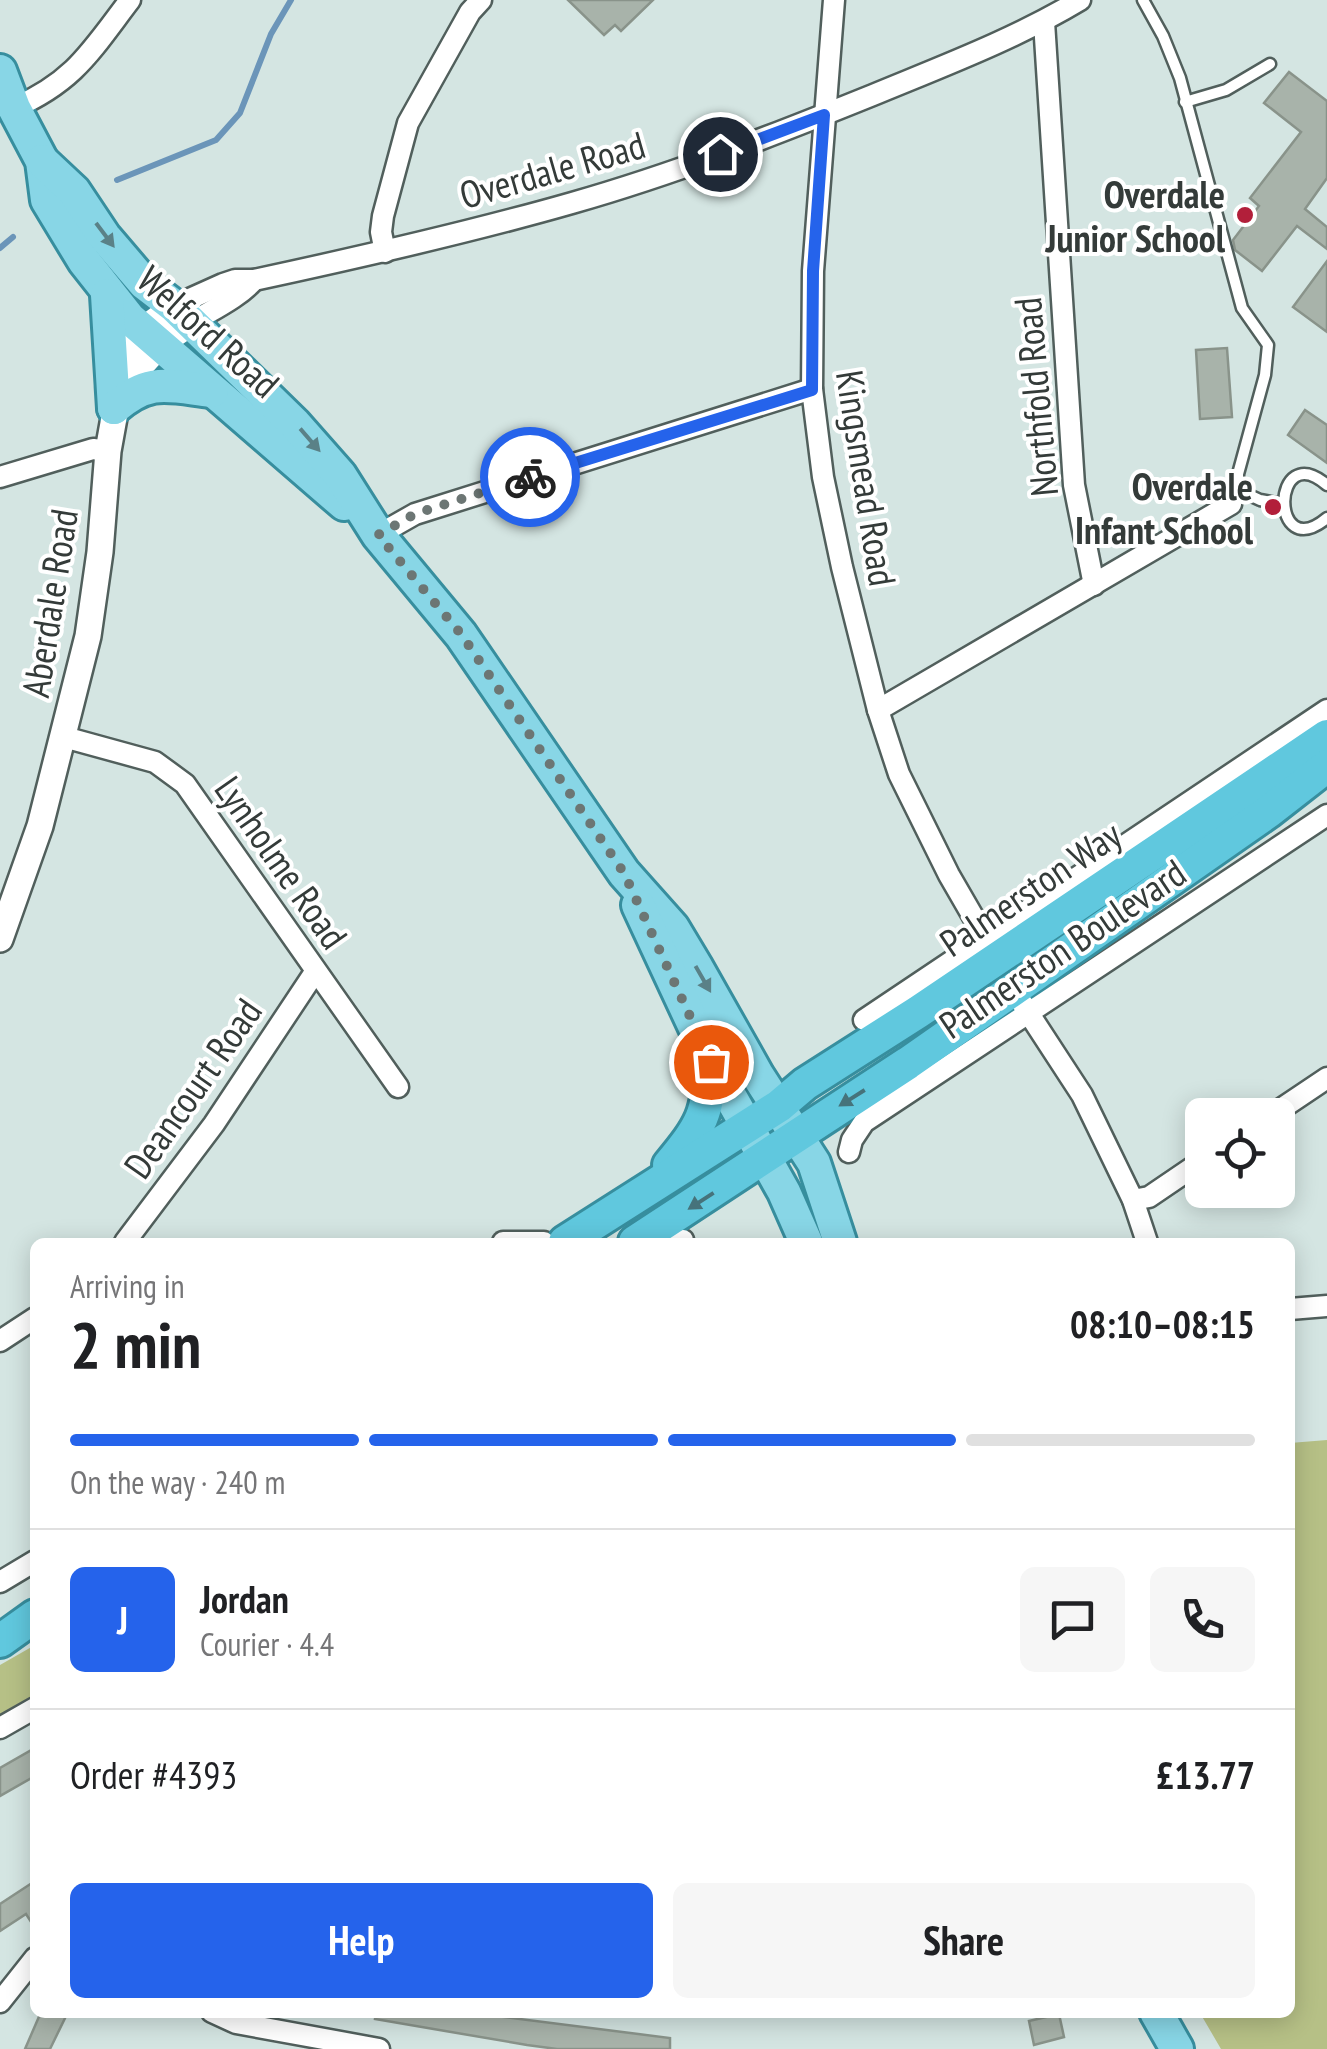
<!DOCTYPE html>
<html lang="en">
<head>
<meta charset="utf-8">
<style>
	:root { --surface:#fff; --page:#f6f6f6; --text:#202124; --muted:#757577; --line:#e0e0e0; --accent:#2563eb }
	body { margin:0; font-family:"PT Sans Narrow",sans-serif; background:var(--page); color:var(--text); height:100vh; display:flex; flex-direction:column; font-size:38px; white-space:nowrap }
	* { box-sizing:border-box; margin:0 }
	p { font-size:32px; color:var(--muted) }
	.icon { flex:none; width:55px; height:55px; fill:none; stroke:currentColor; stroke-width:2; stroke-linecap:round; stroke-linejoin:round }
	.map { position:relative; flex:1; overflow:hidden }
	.panel { position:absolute; left:30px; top:1238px; width:1265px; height:780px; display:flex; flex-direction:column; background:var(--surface); border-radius:15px; box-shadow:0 5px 25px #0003 }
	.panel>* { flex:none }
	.buttons { position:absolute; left:1185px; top:1098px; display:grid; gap:20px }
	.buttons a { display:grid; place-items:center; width:110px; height:110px; border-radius:15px; background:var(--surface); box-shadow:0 5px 25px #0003; font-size:50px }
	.pin { position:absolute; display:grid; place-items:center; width:85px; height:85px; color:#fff; margin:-42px; border:5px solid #fff; border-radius:50%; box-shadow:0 2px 10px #0007 }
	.courier { position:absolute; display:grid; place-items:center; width:100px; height:100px; margin:-50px; border:8px solid #2563eb; border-radius:50%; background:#fff; color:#222; box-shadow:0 2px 12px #0007 }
	.summary em { font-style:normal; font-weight:700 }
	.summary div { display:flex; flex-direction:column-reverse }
	.summary { display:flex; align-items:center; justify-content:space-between; height:170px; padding:0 40px }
	h1 { font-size:65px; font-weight:700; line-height:75px }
	.bar { display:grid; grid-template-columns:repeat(4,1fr); gap:15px 10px; align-content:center; height:120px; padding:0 40px }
	.bar i { height:12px; border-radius:8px; background:var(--line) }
	.bar .selected { background:var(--accent) }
	.bar p { grid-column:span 4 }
	.line { display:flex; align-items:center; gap:25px; padding:0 40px; border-top:2px solid var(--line) }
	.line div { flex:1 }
	.round { display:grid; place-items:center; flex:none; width:105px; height:105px; border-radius:15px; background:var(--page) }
	.button { display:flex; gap:20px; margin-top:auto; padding:20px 40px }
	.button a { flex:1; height:115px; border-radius:15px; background:var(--accent); color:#fff; font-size:40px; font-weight:700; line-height:115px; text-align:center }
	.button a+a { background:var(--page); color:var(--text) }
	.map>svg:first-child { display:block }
	.green { fill:#b6c086 }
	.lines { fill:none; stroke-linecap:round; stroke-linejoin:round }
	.stream { stroke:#6b95b9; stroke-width:6 }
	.building { fill:#a8b3aa; stroke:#89938a; stroke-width:2.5 }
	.service-casing { stroke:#515f5c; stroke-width:15 }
	.minor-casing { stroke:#515f5c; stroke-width:25 }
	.tertiary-casing { stroke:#515f5c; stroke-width:30 }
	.primary-casing { stroke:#378e9e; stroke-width:38 }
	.trunk-casing { stroke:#378e9e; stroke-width:38 }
	.service { stroke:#fff; stroke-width:10 }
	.minor { stroke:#fff; stroke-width:20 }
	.tertiary { stroke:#fff; stroke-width:25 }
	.primary { stroke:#88d6e6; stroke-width:32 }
	.trunk { stroke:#60c8de; stroke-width:32 }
	.oneway { fill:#5a8187 }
	.oneway2 { fill:#46737b }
	.done { stroke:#6c7674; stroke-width:10; stroke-dasharray:0 18 }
	.route { stroke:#2563eb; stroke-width:12 }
	.poi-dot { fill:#b21f3a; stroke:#fff; stroke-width:4 }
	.labels { text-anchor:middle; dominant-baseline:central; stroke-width:8; stroke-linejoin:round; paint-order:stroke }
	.street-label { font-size:38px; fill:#343b39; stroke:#fff }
	.poi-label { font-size:38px; font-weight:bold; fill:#343b39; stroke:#fff; text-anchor:end }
</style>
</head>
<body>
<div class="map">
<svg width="1327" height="2049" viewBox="0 0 1327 2049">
	<rect width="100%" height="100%" fill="#d4e5e2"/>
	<!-- green -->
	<g class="green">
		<path d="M1327 1440V2049H1221L1200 2013 1290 2012V1443Z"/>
		<path d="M35 1645V1694L0 1715V1665Z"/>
	</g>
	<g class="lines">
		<!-- stream -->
		<g class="stream">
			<path d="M117 180 216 140 240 113 271 34 291 0"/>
			<path d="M0 248 13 237"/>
		</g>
	</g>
	<!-- building -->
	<g class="building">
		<path d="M568 0H653L621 31 615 25 604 35Z"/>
		<path d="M1289 72 1327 101V178L1305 209 1327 227V249L1297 226 1262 271 1235 250 1233 240 1259 206 1250 198 1301 132 1264 103Z"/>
		<path d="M1327 261V332L1293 307Z"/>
		<path d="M1227 348 1232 417 1200 419 1196 350Z"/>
		<path d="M1305 410 1327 425V463L1288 435Z"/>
		<path d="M35 1748V1776L0 1796V1768Z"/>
		<path d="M35 1881V1928L26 1914 0 1931V1904Z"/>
		<path d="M41 2012H68L50 2049H25Z"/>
		<path d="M376 2012H464L670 2038V2049H557L527 2045 375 2019Z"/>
		<path d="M1059 2014 1064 2037 1034 2045 1029 2021Z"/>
	</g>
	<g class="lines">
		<defs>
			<g id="service">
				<path d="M1143 0 1163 36 1180 78 1242 308 1268 345 1265 375 1238 474V490L1231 504"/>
				<path d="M1185 102 1226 90 1270 64"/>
				<path d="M1327 485C1271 437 1269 566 1327 518"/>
				<path d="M1238 490 1260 500 1282 504"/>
			</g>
			<g id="minor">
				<path d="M834 0 813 271 812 389 823 477 842 567 878 710 899 774 949 875 986 939"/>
				<path d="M1044 22 1074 485 1094 585"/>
				<path d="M14 108C75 81 91 51 130 0"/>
				<path d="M385 252 381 232 383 216 408 123 470 12 481 0"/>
				<path d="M174 306 223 284 235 280H254C361 257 467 233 572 203 674 174 774 135 873 95 943 66 1015 39 1080 0"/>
				<path d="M191 323C210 311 240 297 254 280"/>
				<path d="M0 477 93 449 108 451"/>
				<path d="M378 535 415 514 812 389"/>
				<path d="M878 710 1231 504"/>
				<path d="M64 737 155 762 185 784 398 1087"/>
				<path d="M1022 1003 1082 1095 1133 1200 1147 1242"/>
				<path d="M864 1020 1327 710"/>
				<path d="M1272 1115 1327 1078"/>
				<path d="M849 1152 852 1140 864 1122 1327 815"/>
				<path d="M1133 1200 1149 1197 1202 1161"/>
				<path d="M125 1242 214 1124 315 972"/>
				<path d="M503 1242H544"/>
				<path d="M678 1242 683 1240"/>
				<path d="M1290 1309 1327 1306"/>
				<path d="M0 1341 35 1318"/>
				<path d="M0 1582 35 1561"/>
				<path d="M0 1728 35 1708"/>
				<path d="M0 2002 35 1958"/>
				<path d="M212 2012 236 2023 379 2049"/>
			</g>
			<g id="tertiary">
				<path d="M119 390 161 344 191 323"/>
				<path d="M0 939 40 826 88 636 100 552 108 451 119 390 117 377 124 357 144 329 174 306"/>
			</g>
			<g id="primary">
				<path d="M0 71 14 108 42 161 47 200 84 261 129 318 344 504"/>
				<path d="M42 161 74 191 104 236 144 283 174 306 295 424 340 475 378 535 461 635 624 873 673 928 697 968 758 1076 814 1163 840 1242"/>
				<path d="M107 295 114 408"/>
				<path d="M114 408C150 377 168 386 212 391"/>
				<path d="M638 905 711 1062 784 1192 806 1242"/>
				<path d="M1156 2012 1177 2049"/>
			</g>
			<g id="trunk">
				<path d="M669 1165C702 1125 708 1115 711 1062"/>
				<path d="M565 1242 779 1106 805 1084 918 1012 1327 736"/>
				<path d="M635 1242 908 1063 1268 812 1327 766"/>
				<path d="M0 1641 35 1616"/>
			</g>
		</defs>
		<!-- service casing -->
		<use href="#service" class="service-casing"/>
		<!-- minor casing -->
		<use href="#minor" class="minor-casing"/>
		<!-- tertiary casing -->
		<use href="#tertiary" class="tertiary-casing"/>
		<!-- primary casing -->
		<use href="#primary" class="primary-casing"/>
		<!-- trunk casing -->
		<use href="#trunk" class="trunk-casing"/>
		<!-- service -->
		<use href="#service" class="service"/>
		<!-- minor -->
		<use href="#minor" class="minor"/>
		<!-- tertiary -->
		<use href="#tertiary" class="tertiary"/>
		<!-- primary -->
		<use href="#primary" class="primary"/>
		<!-- trunk -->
		<use href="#trunk" class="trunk"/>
	</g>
	<!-- one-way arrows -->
	<defs><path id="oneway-solid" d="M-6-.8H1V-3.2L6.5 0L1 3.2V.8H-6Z" transform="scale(2.5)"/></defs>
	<g class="oneway">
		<use href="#oneway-solid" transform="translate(105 235) rotate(53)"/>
		<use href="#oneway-solid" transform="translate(310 440) rotate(49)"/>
		<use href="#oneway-solid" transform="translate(703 979) rotate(60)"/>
	</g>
	<g class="oneway2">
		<use href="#oneway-solid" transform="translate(852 1098) rotate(148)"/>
		<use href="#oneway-solid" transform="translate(701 1201) rotate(147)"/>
	</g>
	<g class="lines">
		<!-- done -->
		<path class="done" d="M530 477 415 514 378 535 461 634 624 873 711 1062"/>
		<!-- route -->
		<path class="route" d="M530 477 812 390 813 271 824 115 720 154"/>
	</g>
	<!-- markers -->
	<g class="poi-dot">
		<circle cx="1245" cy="215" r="10"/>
		<circle cx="1273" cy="507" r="10"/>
	</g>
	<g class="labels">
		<!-- street labels -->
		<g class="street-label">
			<text transform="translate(552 169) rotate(-16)">Overdale Road</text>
			<text transform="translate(209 331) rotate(42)">Welford Road</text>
			<text transform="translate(1035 397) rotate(-95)">Northfold Road</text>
			<text transform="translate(867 478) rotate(81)">Kingsmead Road</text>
			<text transform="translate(49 603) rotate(-81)">Aberdale Road</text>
			<text transform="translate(282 862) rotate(55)">Lynholme Road</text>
			<text transform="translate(1030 888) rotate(-34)">Palmerston Way</text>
			<text transform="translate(1062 948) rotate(-34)">Palmerston Boulevard</text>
			<text transform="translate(192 1088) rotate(-55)">Deancourt Road</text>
		</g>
		<!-- poi labels -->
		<g class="poi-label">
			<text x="1225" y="193">Overdale<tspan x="1225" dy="44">Junior School</tspan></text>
			<text x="1253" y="485">Overdale<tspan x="1253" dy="44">Infant School</tspan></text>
		</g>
	</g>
</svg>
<div class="buttons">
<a><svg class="icon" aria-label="locate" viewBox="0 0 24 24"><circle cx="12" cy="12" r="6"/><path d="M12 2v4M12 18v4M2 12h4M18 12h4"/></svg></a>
</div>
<div class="pin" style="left:711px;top:1062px;background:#ea580c"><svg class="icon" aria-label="bag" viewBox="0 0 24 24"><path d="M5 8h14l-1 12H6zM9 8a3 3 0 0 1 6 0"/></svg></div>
<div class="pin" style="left:720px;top:154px;background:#1f2937"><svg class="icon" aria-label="home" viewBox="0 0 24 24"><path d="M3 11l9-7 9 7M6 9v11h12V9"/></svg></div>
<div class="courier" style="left:530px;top:477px"><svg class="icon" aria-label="bike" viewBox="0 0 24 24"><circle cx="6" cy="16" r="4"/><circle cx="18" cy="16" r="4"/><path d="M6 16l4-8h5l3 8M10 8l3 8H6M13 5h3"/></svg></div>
<section class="panel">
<div class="summary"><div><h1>2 min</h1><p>Arriving in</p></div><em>08:10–08:15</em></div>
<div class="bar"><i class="selected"></i><i class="selected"></i><i class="selected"></i><i></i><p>On the way · 240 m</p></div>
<div class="line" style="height:180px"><b class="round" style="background:var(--accent);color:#fff">J</b><div><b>Jordan</b><p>Courier · 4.4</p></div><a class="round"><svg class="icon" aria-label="chat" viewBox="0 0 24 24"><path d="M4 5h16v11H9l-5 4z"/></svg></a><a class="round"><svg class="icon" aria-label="phone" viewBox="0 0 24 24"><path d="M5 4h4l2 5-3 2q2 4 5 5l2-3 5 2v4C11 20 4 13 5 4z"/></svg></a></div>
<div class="line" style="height:130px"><div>Order #4393</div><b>£13.77</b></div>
<div class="button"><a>Help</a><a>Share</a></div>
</section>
</div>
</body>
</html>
